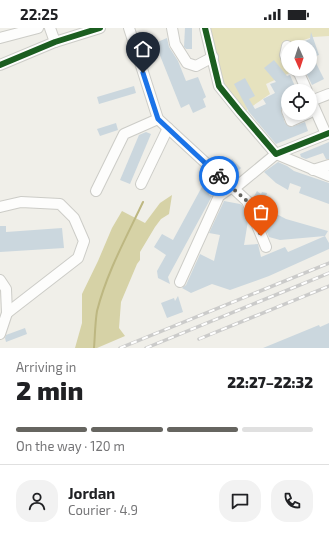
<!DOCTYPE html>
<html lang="en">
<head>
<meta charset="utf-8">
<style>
	:root { --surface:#fff; --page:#f2f2f2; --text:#202124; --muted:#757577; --line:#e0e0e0; --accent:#666560 }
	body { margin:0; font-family:"Exo 2",sans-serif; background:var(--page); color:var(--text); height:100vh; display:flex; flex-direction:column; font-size:15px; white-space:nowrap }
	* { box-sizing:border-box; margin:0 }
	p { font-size:13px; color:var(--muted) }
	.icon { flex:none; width:22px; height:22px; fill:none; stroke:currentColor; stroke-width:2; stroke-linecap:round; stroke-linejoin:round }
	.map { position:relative; height:320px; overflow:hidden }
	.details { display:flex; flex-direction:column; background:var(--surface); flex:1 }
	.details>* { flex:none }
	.needle { width:26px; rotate:177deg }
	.fabs { position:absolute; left:281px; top:12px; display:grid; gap:8px }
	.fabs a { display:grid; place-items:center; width:36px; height:36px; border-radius:50%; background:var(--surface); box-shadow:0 2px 6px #0003; font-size:20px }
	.pin { position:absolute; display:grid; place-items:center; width:34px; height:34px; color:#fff; margin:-41px -17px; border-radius:50% 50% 50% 0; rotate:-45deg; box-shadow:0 0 4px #0007 }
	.pin .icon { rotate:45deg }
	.courier { position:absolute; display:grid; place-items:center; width:40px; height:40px; margin:-20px; border:3px solid #1a73e8; border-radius:50%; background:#fff; color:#222; box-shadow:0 1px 5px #0007 }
	.head em { font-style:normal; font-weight:800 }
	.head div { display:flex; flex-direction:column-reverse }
	.head { display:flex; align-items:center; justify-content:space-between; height:68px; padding:0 16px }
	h1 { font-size:26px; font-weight:800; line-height:30px }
	.bar { display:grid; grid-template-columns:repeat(4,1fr); gap:6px 4px; align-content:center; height:48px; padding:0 16px }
	.bar i { height:5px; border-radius:3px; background:var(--line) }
	.bar .selected { background:var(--accent) }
	.bar p { grid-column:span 4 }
	.line { display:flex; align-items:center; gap:10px; padding:0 16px; border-top:1px solid var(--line) }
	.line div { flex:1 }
	.round { display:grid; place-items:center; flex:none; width:42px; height:42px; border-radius:16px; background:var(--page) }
	.status { display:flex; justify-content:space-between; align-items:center; height:28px; padding:0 20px; background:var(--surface); direction:ltr }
	.status svg { height:11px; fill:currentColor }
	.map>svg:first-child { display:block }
	.green { fill:#e6e2be }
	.forest { fill:#d6d2a6 }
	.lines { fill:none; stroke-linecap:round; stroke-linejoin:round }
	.stream { stroke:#bdb781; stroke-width:2 }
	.building { fill:#cbd7de }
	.minor-casing { stroke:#ccccc7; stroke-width:12 }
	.minor { stroke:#fdfdfc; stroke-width:10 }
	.rail-casing { stroke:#cbcbca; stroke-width:3.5 }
	.rail { stroke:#fff; stroke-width:2; stroke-dasharray:6; stroke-linecap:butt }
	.cycleway-casing { stroke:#fff; stroke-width:8 }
	.cycleway { stroke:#1b5e20; stroke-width:6 }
	.done { stroke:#666560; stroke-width:4; stroke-dasharray:0 7.2 }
	.route { stroke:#1a73e8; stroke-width:5 }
</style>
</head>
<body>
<div class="status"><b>22:25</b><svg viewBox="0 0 49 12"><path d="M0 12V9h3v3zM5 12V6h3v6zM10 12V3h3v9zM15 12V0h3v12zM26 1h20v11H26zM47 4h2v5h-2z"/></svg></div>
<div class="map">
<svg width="329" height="320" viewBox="0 0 329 320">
	<rect width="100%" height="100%" fill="#f0efe9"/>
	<!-- green -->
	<path class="green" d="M208 0H329V8L313 9 291 16 288 41H292L294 43 266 56 270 66 244 84 229 67 223 55 220 38 212 16Z"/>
	<!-- forest -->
	<path class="forest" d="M172 167 169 186 161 191 155 199 140 224V232L137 236 121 274 119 300 125 308 97 320H75L82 295V266L98 233 112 200 122 183 145 195 160 175Z"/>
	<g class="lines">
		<!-- stream -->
		<path class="stream" d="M94 320C95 308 95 295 97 283 107 244 126 210 143 174"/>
	</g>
	<!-- building -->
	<g class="building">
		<path d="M185 0H192V21H186L184 19Z"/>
		<path d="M311 4 319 27 313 29 324 51 312 57 304 41H310V19H304L302 14 310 11Z"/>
		<path d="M167 10 169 19 178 33 186 53 198 49 206 69 203 71 206 79 193 85 189 76 181 80 155 15Z"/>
		<path d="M274 32 287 48 290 47 297 63H288V77H284L281 82 285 95 291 99 305 94 308 103 276 116 249 84 234 56 245 50 255 68 249 71 255 81 266 76 263 71 275 65 270 56 276 54 264 40Z"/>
		<path d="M134 58 136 65 99 76 97 69Z"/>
		<path d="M116 95 118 102 100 108 97 101Z"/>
		<path d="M146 104 151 106 130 156 120 152 139 107Z"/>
		<path d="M329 114V131H326L323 125 306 131 301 129 300 126Z"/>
		<path d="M232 131 241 140 232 149 223 140Z"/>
		<path d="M278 134 287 138 294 143 329 155V176L299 165 301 159 290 155 288 162 276 155 264 144Z"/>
		<path d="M204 155 212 160 209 167 212 168 168 249 170 256 158 250 157 243 166 227 154 219 162 206 173 212Z"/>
		<path d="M257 163 261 166 262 164 267 165 263 179 286 191 328 203 325 208 329 215V221L269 248 230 262 212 256 191 265 182 260 186 257 200 226 214 233 220 207 209 205 224 173 240 176 242 177 248 193 244 217 258 216 261 229 285 219 288 224 325 208 280 212 269 209 265 200 266 197 263 195 253 170Z"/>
		<path d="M0 198H6V204L62 200 64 220 0 224Z"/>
		<path d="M178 268 183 284 167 290 161 275 174 270 175 273Z"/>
		<path d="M329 295V320H263L319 297 320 299Z"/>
		<path d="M25 300 27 306 6 314 5 310 6 307Z"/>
	</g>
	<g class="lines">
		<defs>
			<g id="minor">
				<path d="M50 0 55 14"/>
				<path d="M129 0 158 91 247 173 266 219"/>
				<path d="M172 0 175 16 187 35 196 38 213 29"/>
				<path d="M205 0 219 58 240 84 276 126 329 148"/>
				<path d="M0 10 38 0"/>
				<path d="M287 18 285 27 288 35"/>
				<path d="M0 37 55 14 100 0"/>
				<path d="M294 41 299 45 307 63"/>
				<path d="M310 70 326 106"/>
				<path d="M311 73 329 66"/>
				<path d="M287 83 291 93 309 85"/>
				<path d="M313 142 329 137"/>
				<path d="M141 156 168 100"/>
				<path d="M96 163 124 106 158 91"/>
				<path d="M0 179 21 174 60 176 74 190 84 213 78 230 7 285"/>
				<path d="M0 252 6 261 7 285 0 306"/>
				<path d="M180 254 219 168 232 159H236L276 126 329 105"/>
			</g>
		</defs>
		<!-- minor casing -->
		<use href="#minor" class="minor-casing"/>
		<!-- minor -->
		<use href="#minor" class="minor"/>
		<defs>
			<g id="rail">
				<path d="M199 311 329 258"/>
				<path d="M120 320 329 235"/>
				<path d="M146 320 329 245"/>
			</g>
		</defs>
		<!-- rail casing -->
		<use href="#rail" class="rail-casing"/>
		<!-- rail -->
		<use href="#rail" class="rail"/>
		<defs>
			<g id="cycleway">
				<path d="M205 0 219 58 240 84 276 126 329 105"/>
				<path d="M0 37 55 14 100 0"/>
			</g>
		</defs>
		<!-- cycleway casing -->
		<use href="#cycleway" class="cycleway-casing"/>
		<!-- cycleway -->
		<use href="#cycleway" class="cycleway"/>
	</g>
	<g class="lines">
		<!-- done -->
		<path class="done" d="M219 148 247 173 261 208"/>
		<!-- route -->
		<path class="route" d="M143 45 158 91 219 148"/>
	</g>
</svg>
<div class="fabs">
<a><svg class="needle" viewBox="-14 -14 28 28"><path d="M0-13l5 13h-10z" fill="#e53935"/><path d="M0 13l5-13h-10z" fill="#757577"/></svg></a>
<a><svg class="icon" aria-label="locate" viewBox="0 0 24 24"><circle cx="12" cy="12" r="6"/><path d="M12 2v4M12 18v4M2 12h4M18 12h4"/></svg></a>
</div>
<div class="pin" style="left:261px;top:208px;background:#ea580c"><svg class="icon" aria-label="bag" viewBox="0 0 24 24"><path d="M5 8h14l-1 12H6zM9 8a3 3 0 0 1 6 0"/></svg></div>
<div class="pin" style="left:143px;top:45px;background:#1f2937"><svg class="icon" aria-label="home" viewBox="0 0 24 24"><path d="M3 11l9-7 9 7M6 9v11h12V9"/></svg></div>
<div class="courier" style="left:219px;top:148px"><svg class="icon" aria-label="bike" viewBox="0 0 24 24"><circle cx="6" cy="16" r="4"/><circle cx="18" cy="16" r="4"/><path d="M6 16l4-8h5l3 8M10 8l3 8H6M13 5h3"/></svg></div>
</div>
<section class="details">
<div class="head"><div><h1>2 min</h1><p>Arriving in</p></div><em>22:27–22:32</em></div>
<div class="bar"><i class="selected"></i><i class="selected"></i><i class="selected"></i><i></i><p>On the way · 120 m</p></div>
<div class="line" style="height:72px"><a class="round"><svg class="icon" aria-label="person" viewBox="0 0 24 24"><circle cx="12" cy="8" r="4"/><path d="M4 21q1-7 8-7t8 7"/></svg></a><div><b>Jordan</b><p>Courier · 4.9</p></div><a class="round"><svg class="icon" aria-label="chat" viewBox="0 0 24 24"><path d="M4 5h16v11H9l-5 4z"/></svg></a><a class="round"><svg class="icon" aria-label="phone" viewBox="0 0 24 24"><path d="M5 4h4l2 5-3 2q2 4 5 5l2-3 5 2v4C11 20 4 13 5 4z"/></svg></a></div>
</section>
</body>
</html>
